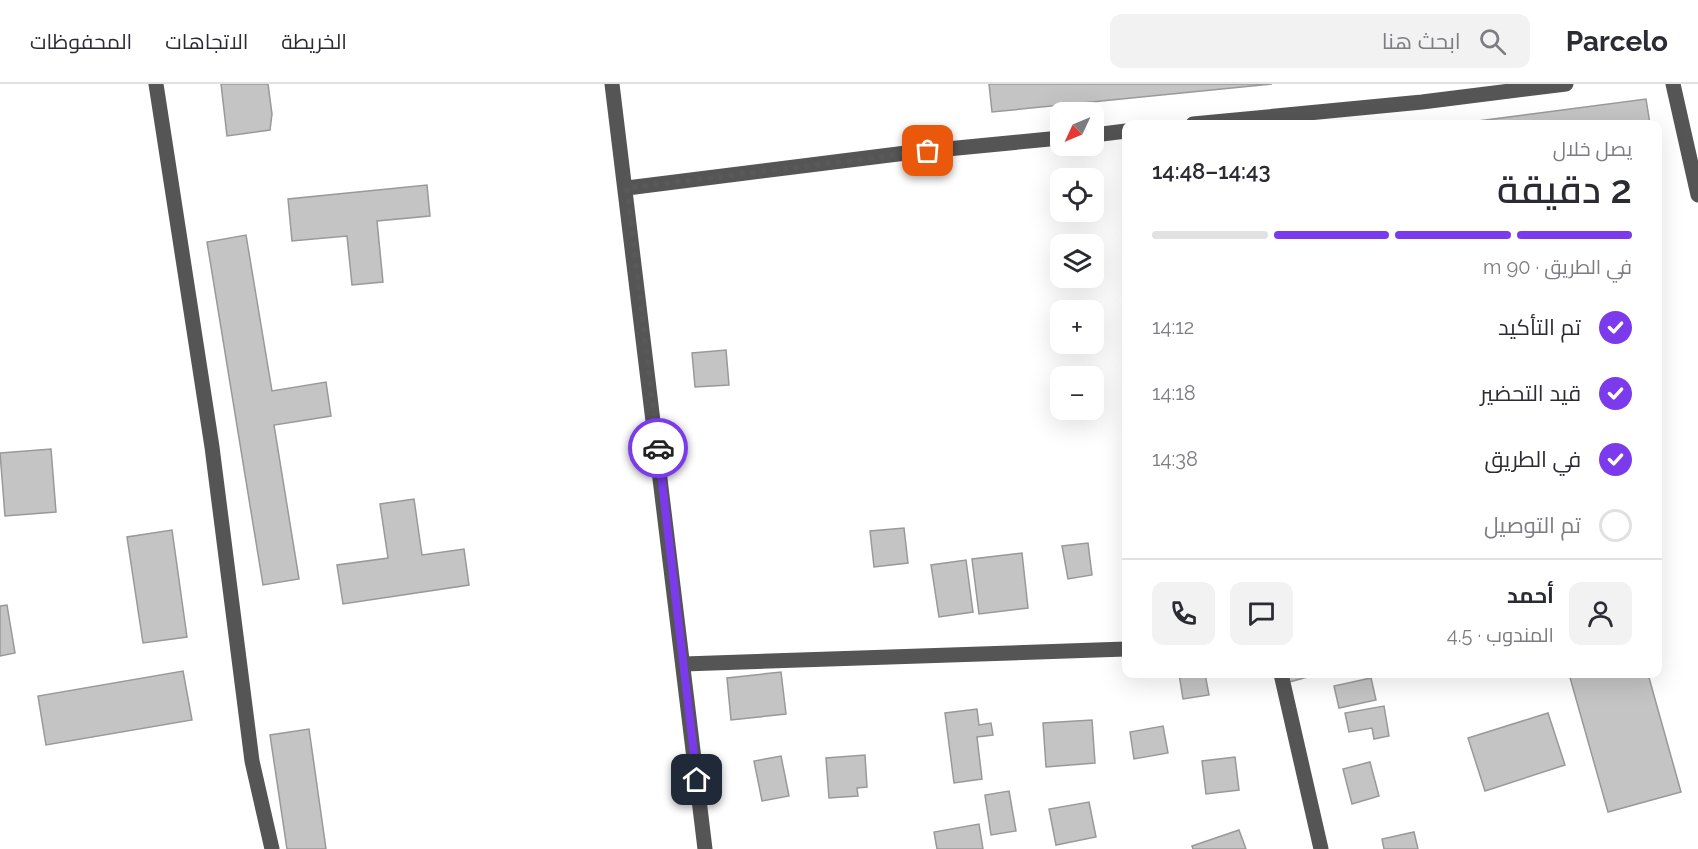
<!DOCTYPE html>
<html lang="ar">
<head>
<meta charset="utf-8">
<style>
	:root { --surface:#fff; --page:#f2f2f3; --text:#2b2b33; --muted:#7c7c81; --line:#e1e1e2; --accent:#7c3aed }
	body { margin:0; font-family:Raleway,Cairo,sans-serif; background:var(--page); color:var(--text); direction:rtl; height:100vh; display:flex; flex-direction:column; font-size:22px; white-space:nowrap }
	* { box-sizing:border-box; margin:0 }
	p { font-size:20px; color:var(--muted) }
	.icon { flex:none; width:33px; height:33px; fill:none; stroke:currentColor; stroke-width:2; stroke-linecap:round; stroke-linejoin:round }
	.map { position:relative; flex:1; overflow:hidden; direction:ltr }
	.side { position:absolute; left:1122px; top:36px; width:540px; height:558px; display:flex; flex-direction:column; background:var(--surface); border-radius:12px; box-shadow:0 6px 24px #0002; direction:rtl }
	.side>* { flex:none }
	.needle { width:39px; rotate:226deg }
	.buttons { position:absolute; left:1050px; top:18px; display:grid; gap:12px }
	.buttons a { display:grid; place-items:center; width:54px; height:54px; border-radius:12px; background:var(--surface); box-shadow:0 6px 24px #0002; font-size:30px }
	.pin { position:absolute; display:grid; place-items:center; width:51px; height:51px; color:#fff; margin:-26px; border-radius:12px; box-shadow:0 3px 9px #0006 }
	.courier { position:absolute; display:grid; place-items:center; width:60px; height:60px; margin:-30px; border:4px solid #7c3aed; border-radius:50%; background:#fff; color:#222; box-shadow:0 2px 8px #0007 }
	.head em { font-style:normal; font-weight:600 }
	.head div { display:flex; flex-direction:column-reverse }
	.head { display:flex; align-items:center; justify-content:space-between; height:102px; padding:0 30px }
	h1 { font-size:39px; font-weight:600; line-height:45px }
	.bar { display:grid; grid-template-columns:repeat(4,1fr); gap:9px 6px; align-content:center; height:72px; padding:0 30px }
	.bar i { height:8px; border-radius:4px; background:var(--line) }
	.bar .active { background:var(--accent) }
	.bar p { grid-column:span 4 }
	.line { display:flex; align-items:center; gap:15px; padding:0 30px; border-top:2px solid var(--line) }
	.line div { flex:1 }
	.round { display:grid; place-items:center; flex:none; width:63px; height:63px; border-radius:12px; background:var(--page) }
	ol { padding:0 30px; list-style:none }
	li { display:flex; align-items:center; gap:18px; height:66px }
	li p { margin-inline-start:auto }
	li .icon { padding:6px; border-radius:50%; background:var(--accent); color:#fff; stroke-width:4 }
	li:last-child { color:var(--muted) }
	li i { width:33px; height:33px; border:3px solid var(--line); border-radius:50% }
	header { display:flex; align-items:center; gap:36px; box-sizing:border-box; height:84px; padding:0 30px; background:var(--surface); border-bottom:2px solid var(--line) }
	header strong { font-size:28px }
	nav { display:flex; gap:33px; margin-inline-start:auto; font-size:21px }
	.search { width:420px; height:54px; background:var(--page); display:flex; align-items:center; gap:15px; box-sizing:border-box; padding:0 21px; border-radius:12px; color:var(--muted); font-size:22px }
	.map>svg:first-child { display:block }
	.building { fill:#c4c4c4; stroke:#999; stroke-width:1.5 }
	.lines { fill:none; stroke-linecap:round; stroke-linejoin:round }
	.minor { stroke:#555; stroke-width:15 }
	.done { stroke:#595959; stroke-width:6; stroke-dasharray:0 10.8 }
	.route { stroke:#7c3aed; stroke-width:8 }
</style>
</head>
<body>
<header>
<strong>Parcelo</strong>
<div class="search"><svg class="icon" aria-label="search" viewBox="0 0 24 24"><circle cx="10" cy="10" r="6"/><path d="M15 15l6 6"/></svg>ابحث هنا</div>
<nav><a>الخريطة</a><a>الاتجاهات</a><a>المحفوظات</a></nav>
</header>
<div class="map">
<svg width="1698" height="765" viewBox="0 0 1698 765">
	<rect width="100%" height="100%" fill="#fff"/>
	<!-- building -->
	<g class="building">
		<path d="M221 0H268L272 30 270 46 227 52Z"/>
		<path d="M989 0H1272L992 28Z"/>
		<path d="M1646 15 1650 40H1463V39Z"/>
		<path d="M427 101 430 132 377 137 383 198 352 201 347 152 292 157 288 115Z"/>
		<path d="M246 151 272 307 326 298 331 332 274 341 299 495 263 501 207 158Z"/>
		<path d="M726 266 729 301 695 303 692 269Z"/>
		<path d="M51 365 56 428 5 432 0 369Z"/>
		<path d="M414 415 422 471 464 465 469 501 343 520 337 481 388 474 380 420Z"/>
		<path d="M904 444 908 479 874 483 870 447Z"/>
		<path d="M172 446 187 553 143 559 127 453Z"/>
		<path d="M1088 459 1092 491 1068 495 1062 462Z"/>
		<path d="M1022 469 1028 524 979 530 972 475Z"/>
		<path d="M966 476 973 528 939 533 931 481Z"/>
		<path d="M7 521 15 569 0 572V522Z"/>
		<path d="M183 587 192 636 46 661 38 612Z"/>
		<path d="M781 588 786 630 731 636 727 594Z"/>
		<path d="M1179 590H1205L1209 611 1183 615Z"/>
		<path d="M1283 590H1310L1311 592 1286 599Z"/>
		<path d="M1569 590H1648L1681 708 1608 728Z"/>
		<path d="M1371 594 1376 616 1339 624 1334 602Z"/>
		<path d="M1384 622 1389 652 1374 655 1372 644 1349 648 1345 629Z"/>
		<path d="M977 625 979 641 991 639 993 651 977 653 982 695 954 699 945 629Z"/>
		<path d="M1548 629 1565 681 1485 707 1468 654Z"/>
		<path d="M1092 636 1095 679 1046 683 1043 639Z"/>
		<path d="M1163 642 1168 669 1134 675 1130 648Z"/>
		<path d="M309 645 326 765H287L270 651Z"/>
		<path d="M865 671 867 703 857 704 858 712 829 714 826 674Z"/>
		<path d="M781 672 789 712 762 717 754 677Z"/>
		<path d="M1235 673 1239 706 1206 710 1202 677Z"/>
		<path d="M1370 678 1379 712 1352 720 1343 685Z"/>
		<path d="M1009 707 1016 747 991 751 985 711Z"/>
		<path d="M1089 718 1096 753 1056 761 1049 725Z"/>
		<path d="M979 740 983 765H937L934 748Z"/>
		<path d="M1239 746 1246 765H1193L1192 762Z"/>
		<path d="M1414 748 1418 765H1384L1382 755Z"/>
	</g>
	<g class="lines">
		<!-- minor -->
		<g class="minor">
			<path d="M156 0 212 363 252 677 272 765"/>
			<path d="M612 0 705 765"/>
			<path d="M1673 0 1698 111"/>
			<path d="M1193 40 1422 18 1566 0"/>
			<path d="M1094 51 1126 47"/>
			<path d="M627 104 906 69 1060 54"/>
			<path d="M684 580 1126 565"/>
			<path d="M1281 590 1321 765"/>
		</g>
	</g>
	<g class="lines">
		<!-- done -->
		<path class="done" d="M658 364 627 104 928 67"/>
		<!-- route -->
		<path class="route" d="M658 364 697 696"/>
	</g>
</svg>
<div class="buttons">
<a><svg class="needle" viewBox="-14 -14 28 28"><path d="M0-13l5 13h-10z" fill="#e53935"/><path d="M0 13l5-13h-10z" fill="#7c7c81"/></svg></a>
<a><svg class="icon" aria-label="locate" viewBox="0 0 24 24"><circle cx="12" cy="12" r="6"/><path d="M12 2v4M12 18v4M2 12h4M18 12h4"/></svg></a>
<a><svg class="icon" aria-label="layers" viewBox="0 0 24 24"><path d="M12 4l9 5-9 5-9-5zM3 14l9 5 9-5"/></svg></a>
<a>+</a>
<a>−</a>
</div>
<div class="pin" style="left:928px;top:67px;background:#ea580c"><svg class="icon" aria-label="bag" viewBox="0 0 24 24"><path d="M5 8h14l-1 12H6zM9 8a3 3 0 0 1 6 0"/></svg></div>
<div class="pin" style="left:697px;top:696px;background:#1f2937"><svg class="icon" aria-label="home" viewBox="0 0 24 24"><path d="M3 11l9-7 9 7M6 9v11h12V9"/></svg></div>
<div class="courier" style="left:658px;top:364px"><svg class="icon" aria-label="car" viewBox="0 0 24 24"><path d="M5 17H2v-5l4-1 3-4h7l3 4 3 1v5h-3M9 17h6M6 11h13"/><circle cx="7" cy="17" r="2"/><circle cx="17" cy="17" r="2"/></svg></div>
<section class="side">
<div class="head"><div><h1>2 دقيقة</h1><p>يصل خلال</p></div><em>14:43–14:48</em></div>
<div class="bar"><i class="active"></i><i class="active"></i><i class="active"></i><i></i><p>في الطريق · 90 m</p></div>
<ol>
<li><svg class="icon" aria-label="check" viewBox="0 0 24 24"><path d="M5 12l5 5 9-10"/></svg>تم التأكيد<p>14:12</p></li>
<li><svg class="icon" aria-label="check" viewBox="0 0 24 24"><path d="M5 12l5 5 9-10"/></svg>قيد التحضير<p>14:18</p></li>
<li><svg class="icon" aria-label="check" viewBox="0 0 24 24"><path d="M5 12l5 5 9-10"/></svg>في الطريق<p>14:38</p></li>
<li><i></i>تم التوصيل</li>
</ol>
<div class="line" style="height:108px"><a class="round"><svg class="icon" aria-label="person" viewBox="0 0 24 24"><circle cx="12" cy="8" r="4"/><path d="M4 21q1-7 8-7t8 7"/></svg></a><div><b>أحمد</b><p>المندوب · 4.5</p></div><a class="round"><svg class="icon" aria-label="chat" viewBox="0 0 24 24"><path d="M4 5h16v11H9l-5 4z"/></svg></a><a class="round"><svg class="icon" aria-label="phone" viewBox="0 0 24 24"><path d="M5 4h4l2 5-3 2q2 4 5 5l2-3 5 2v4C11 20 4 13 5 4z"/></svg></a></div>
</section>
</div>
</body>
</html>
